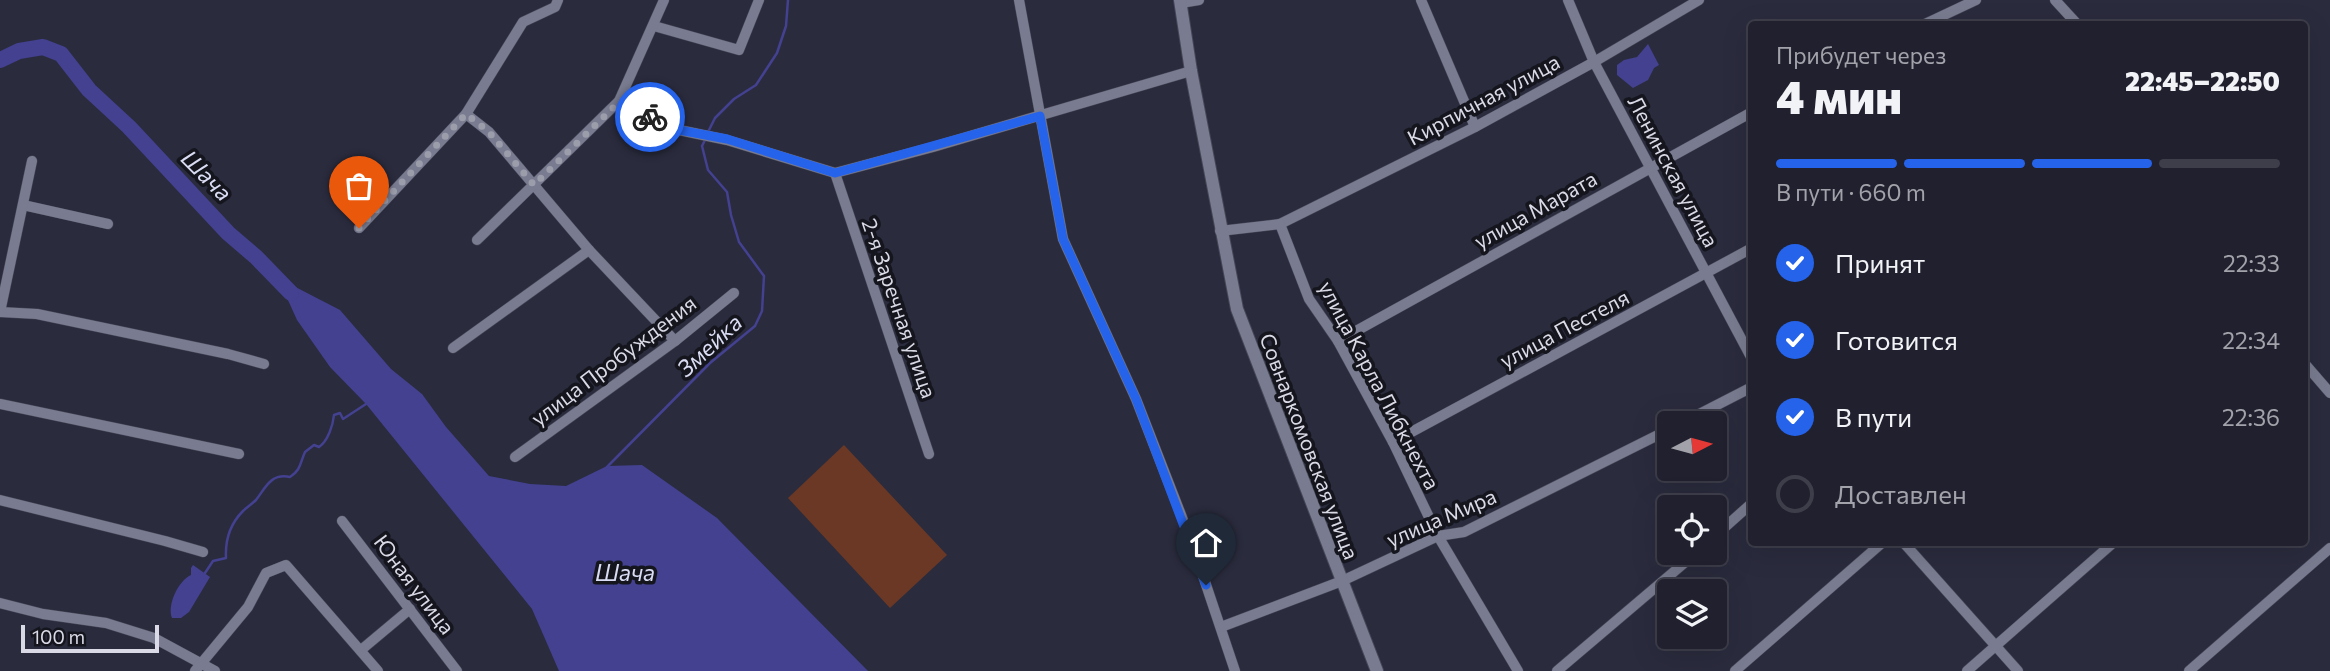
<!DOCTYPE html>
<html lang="ru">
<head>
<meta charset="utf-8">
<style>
	:root { --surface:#20202e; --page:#282836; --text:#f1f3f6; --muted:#a2a3aa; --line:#3d3e4a; --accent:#2563eb }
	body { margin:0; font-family:Commissioner,sans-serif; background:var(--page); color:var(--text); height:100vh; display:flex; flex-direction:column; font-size:26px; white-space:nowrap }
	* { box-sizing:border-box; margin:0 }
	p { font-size:23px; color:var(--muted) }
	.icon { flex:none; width:38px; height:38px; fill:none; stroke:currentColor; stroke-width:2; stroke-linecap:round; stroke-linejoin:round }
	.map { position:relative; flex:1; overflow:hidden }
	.panel { position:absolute; left:1748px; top:21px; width:560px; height:525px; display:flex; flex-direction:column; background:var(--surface); border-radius:7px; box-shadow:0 7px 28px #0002,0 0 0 2px var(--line) }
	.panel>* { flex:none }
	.needle { width:46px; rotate:84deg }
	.controls { position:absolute; left:1657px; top:411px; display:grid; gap:14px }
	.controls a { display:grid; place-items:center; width:70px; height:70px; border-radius:7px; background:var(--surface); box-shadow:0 7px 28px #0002,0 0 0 2px var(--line); font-size:35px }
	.scale { position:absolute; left:21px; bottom:18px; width:138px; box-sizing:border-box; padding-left:7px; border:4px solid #d9dae6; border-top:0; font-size:19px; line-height:24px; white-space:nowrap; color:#d9dae6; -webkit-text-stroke:5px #14151d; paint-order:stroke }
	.pin { position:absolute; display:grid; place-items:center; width:60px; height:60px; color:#fff; margin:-72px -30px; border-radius:50% 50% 50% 0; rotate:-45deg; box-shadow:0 0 7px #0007 }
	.pin .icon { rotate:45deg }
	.courier { position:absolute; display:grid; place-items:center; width:70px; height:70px; margin:-35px; border:5px solid #2563eb; border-radius:50%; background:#fff; color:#222; box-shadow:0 2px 9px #0007 }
	.headline em { font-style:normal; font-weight:800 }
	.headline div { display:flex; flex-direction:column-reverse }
	.headline { display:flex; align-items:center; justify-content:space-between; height:119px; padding:0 28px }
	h1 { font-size:46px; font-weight:800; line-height:52px }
	.bar { display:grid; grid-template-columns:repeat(4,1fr); gap:10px 7px; align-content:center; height:84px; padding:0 28px }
	.bar i { height:9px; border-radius:5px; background:var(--line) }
	.bar .current { background:var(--accent) }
	.bar p { grid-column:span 4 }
	ol { padding:0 28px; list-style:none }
	li { display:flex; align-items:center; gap:21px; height:77px }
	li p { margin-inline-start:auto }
	li .icon { padding:7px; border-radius:50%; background:var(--accent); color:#fff; stroke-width:4 }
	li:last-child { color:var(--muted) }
	li i { width:38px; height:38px; border:4px solid var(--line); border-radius:50% }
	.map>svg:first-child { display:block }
	.green { fill:#6a3824 }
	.water { fill:#434190 }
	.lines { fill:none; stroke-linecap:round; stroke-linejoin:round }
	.stream { stroke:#434190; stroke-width:2.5 }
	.river { stroke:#434190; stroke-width:16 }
	.minor-casing { stroke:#464756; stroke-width:11 }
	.tertiary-casing { stroke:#464756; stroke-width:14 }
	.minor { stroke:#797b90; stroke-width:10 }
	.tertiary { stroke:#797b90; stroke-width:12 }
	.done { stroke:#9c9dab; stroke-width:7; stroke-dasharray:0 12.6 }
	.route { stroke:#2563eb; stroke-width:9 }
	.labels { text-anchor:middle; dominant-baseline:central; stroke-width:7; stroke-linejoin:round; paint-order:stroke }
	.street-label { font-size:21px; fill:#d9dae6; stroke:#14151d }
	.water-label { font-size:23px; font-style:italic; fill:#d9dcf3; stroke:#14151d }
</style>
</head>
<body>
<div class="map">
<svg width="2330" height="671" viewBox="0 0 2330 671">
	<rect width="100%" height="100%" fill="#2a2b3d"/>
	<!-- green -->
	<path class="green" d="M844 445 947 555 890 608 788 498Z"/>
	<!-- water -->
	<g class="water">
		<path d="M1648 44 1659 65 1654 68 1648 80 1633 88 1617 75V65L1624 60 1637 57Z"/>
		<path d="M278 278 340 310 391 369 422 394 446 427 489 476 530 484 566 486 607 466 642 465 717 518 868 671H559L532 609 366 404 330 367 297 320Z"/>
		<path d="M193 565 210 577 189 612 181 618H172C167 605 178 581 191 575V568Z"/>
	</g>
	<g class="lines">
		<!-- stream -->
		<g class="stream">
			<path d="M708 132 715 118 734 99 756 85 777 53 786 26 788 0"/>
			<path d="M607 467 710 363 755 326 762 311 764 276 739 242 731 215 727 192 708 170 702 146 706 138"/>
			<path d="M205 573 213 561 226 558C225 539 230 524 243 511 247 507 252 504 256 500 266 487 271 473 290 477 301 470 300 463 305 452L314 445 319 447C328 441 333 425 334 415L340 413 343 419 366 404"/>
		</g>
		<!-- river -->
		<path class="river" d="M0 60 19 51 43 47 61 54 89 90 129 127 228 233 256 257 291 293"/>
		<defs>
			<g id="minor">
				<path d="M1019 0 1063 239 1136 399 1192 543 1235 671"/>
				<path d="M1421 0 1475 127"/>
				<path d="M1568 0 1594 62 1752 359"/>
				<path d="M2055 0 2077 24"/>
				<path d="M1181 3 1199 0"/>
				<path d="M1925 24 1976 0"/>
				<path d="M654 26 739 50 759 0"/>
				<path d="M619 101 679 130 727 140 835 173 933 147 1191 71"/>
				<path d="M466 114 489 132 589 250 675 341"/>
				<path d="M835 173 929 454"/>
				<path d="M23 205 108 224"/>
				<path d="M1280 224 1475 127 1594 62 1699 0"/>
				<path d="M359 228 466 114 523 22 555 7 558 0"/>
				<path d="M1220 231 1280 224 1309 299 1338 341 1393 442 1438 536 1518 671"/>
				<path d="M477 240 619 101 664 0"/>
				<path d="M0 312 37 314 228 354 264 364"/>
				<path d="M0 312 32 161"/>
				<path d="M1338 341 1752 112"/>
				<path d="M453 348 589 250"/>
				<path d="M2305 364 2330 393"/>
				<path d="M0 404 239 454"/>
				<path d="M1680 424 1752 387"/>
				<path d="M1393 442 1752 248"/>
				<path d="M515 457 675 341 734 293"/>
				<path d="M0 500 165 541 203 552"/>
				<path d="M342 521 457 671"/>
				<path d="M1715 536 1752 503"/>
				<path d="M1903 542 2018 671"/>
				<path d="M0 603 43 614 106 623 154 638 215 671"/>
				<path d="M1221 627 1342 581 1438 536 1464 532 1670 429"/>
				<path d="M361 650 410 609"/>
				<path d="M195 671 248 607 266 573 286 565 378 671"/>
				<path d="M1557 671 1696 553"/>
				<path d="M1735 671 1883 542"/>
				<path d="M1967 671 2114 542"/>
				<path d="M2189 671 2330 548"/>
			</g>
			<path id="tertiary" d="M1180 0 1191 71 1237 309 1377 671"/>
		</defs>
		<!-- minor casing -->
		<use href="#minor" class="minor-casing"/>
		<!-- tertiary casing -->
		<use href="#tertiary" class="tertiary-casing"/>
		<!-- minor -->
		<use href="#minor" class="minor"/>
		<!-- tertiary -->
		<use href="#tertiary" class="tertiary"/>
	</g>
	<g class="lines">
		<!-- done -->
		<path class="done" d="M359 228 466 114 489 132 534 185 619 102 650 117"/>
		<!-- route -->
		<path class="route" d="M650 117 679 130 727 139 835 173 1040 116 1063 239 1136 399 1206 585"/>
	</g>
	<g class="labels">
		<!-- street labels -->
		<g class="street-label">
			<text transform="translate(1483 99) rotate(-28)">Кирпичная улица</text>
			<text transform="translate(1674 171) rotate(62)">Ленинская улица</text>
			<text transform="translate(1535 209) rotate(-29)">улица Марата</text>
			<text transform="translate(900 308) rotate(71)">2-я Заречная улица</text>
			<text transform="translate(1564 328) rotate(-28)">улица Пестеля</text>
			<text transform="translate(613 360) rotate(-37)">улица Пробуждения</text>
			<text transform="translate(1380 385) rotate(62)">улица Карла Либкнехта</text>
			<text transform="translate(1310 446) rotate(69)">Совнаркомовская улица</text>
			<text transform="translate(1441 517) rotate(-23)">улица Мира</text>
			<text transform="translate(415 584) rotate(53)">Юная улица</text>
		</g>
		<!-- water labels -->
		<g class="water-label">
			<text transform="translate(207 175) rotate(45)">Шача</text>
			<text transform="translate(709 345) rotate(-43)">Змейка</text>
			<text x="625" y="572">Шача</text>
		</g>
	</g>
</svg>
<div class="controls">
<a><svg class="needle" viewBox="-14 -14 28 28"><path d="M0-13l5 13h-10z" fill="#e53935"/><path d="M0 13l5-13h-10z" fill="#a2a3aa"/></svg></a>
<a><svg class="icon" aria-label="locate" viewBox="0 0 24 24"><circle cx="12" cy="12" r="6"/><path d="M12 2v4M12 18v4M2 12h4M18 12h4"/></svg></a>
<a><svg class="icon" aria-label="layers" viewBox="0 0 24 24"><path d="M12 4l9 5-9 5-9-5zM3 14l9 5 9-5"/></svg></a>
</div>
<div class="scale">100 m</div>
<div class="pin" style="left:359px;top:228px;background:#ea580c"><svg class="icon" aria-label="bag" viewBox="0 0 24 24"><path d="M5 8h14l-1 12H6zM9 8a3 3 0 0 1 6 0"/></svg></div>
<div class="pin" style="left:1206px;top:585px;background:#1f2937"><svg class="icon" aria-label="home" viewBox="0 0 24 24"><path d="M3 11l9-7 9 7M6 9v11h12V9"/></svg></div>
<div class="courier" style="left:650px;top:117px"><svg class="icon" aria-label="bike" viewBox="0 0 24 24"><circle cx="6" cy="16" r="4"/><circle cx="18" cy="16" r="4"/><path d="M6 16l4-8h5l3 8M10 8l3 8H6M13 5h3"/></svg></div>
<section class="panel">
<div class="headline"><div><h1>4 мин</h1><p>Прибудет через</p></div><em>22:45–22:50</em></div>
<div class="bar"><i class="current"></i><i class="current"></i><i class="current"></i><i></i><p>В пути · 660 m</p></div>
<ol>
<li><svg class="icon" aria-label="check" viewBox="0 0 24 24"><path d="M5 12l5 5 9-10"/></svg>Принят<p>22:33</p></li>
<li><svg class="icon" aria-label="check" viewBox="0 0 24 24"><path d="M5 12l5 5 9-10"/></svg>Готовится<p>22:34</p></li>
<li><svg class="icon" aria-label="check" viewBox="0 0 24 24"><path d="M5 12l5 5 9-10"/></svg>В пути<p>22:36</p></li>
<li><i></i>Доставлен</li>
</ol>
</section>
</div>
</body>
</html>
